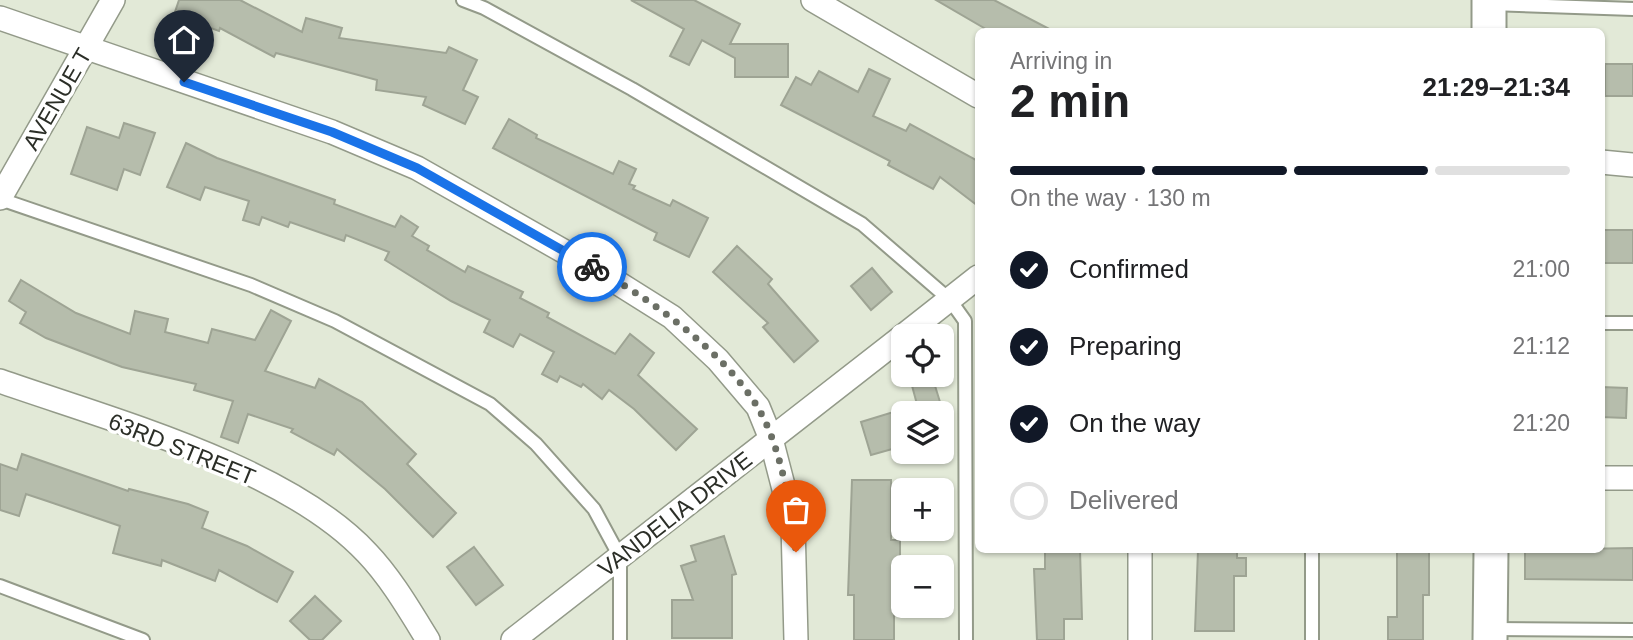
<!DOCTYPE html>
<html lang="en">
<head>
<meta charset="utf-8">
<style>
	:root { --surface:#fff; --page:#f2f2f2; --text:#202124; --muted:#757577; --line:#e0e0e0; --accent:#111827 }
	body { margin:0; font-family:Arial,sans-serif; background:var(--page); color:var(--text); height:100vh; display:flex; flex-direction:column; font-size:26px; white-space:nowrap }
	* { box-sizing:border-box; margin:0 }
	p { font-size:23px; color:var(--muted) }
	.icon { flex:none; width:38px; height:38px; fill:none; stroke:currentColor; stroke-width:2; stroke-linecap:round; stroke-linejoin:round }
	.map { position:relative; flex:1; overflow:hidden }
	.panel { position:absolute; left:975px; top:28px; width:630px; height:525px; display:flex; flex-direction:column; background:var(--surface); border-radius:10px; box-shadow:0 2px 5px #0004 }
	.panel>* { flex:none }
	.fabs { position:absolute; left:891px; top:324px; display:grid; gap:14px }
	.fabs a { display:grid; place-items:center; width:63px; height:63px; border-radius:10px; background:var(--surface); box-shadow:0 2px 5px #0004; font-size:35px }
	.pin { position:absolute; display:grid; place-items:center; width:60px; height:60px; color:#fff; margin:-72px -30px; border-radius:50% 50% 50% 0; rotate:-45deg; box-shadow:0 0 7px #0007 }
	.pin .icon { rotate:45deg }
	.courier { position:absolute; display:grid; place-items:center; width:70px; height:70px; margin:-35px; border:5px solid #1a73e8; border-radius:50%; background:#fff; color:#222; box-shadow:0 2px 9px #0007 }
	.summary em { font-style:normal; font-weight:600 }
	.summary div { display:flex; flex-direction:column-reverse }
	.summary { display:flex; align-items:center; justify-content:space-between; height:119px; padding:0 35px }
	h1 { font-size:46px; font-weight:600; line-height:52px }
	.bar { display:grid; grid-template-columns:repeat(4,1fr); gap:10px 7px; align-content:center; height:84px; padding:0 35px }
	.bar i { height:9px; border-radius:5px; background:var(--line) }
	.bar .current { background:var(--accent) }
	.bar p { grid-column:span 4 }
	ol { padding:0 35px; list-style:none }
	li { display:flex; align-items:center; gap:21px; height:77px }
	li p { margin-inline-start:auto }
	li .icon { padding:7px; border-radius:50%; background:var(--accent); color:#fff; stroke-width:4 }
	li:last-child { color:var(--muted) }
	li i { width:38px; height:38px; border:4px solid var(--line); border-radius:50% }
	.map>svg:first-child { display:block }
	.building { fill:#b6bdac; stroke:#9ea494; stroke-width:2 }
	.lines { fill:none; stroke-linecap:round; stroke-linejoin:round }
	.lane-casing { stroke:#939a89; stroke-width:16 }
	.street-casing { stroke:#939a89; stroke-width:26 }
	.secondary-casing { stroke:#939a89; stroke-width:37 }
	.lane { stroke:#fff; stroke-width:12 }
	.street { stroke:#fff; stroke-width:23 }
	.secondary { stroke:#fff; stroke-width:33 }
	.done { stroke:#6b6f65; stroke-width:7; stroke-dasharray:0 12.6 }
	.route { stroke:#1a73e8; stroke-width:9 }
	.labels { text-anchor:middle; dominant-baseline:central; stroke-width:7; stroke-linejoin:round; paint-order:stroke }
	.street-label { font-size:23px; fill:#2b2e27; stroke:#fff }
</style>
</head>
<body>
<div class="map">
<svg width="1633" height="640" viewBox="0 0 1633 640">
	<rect width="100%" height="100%" fill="#e2e9d7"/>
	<!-- building -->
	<g class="building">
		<path d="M179 0H240L302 32 306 18 342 28 339 38 446 53 449 47 477 60 463 90 478 97 465 124 423 105 426 97 376 90 377 80 276 53 274 57 220 28 219 31 174 15Z"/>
		<path d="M631 0H694L740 24 730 44H788V77H735V58L702 40 689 65 670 56 684 29Z"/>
		<path d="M936 0H994L1055 32H991Z"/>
		<rect x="1605" y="64" width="28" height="32"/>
		<path d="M869 69 890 79 873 116 906 131 910 124 978 161V206L940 177 933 189 888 165 890 161 781 105 796 77 811 85 819 71 858 92Z"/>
		<path d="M509 119 537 135 536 138 613 174 619 161 636 169 629 184 635 186 633 189 670 206 673 200 708 218 689 257 654 240 657 233 493 148Z"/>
		<path d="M124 123 155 133 140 175 124 169 117 190 71 174 87 127 119 138Z"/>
		<path d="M186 143 217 158 335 200 334 204 395 227 401 216 418 227 412 236 429 246 427 250 465 272 468 266 523 292 520 298 549 313 547 317 615 354 630 334 654 353 638 375 697 429 676 450 634 409 609 390 602 399 583 384 581 387 560 376 557 382 542 374 554 352 520 334 513 347 484 332 490 320 451 301 385 260 389 252 346 235 344 241 290 222 288 227 262 217 259 225 243 220 249 201 205 187 200 200 167 187Z"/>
		<rect x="1603" y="230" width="30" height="33"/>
		<path d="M737 246 772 279 768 284 818 341 794 362 763 327 768 323 713 272Z"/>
		<path d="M872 268 892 292 871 310 851 286Z"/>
		<path d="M21 280 76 313 130 334 135 311 168 319 165 332 208 343 212 329 255 340 271 310 291 321 265 371 315 388 319 379 362 402 416 454 407 464 456 513 433 537 385 489 337 449 334 455 291 432 293 429 248 414 238 443 221 437 233 401 194 390 196 384 122 367 46 338 20 323 26 312 9 301Z"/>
		<path d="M932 376 940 402 918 408 911 382Z"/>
		<path d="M1601 387 1627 388 1626 418 1601 417Z"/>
		<path d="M903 409V446L871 455 861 422Z"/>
		<path d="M22 454 128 491 129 489 188 504 208 512 202 528 247 546 293 572 277 602 219 570 215 581 162 560 161 566 113 553 120 526 47 501 26 494 19 516 0 510V464L17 470Z"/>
		<path d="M852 480H891V540H900V576H894V640H854V595H848Z"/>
		<path d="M724 536 736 574 732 575V638H672V600H693L681 566 696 561 691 546Z"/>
		<path d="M474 547 503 585 476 605 447 567Z"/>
		<path d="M1633 548V580L1525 579V550Z"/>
		<path d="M1045 550H1080L1082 619H1064V640H1037L1034 569H1045Z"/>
		<path d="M1198 550H1237V558H1246V576H1234V631H1195Z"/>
		<path d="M1397 550H1429V595H1423V640H1388V617H1397Z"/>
		<path d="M315 596 341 621 322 640H310L290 621Z"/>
	</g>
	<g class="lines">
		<defs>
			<g id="lane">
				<path d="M463 0 484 8 632 89 862 224 950 300 965 321 966 640"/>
				<path d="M1490 4 1633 9"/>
				<path d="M0 199 251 285 335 321 490 404 536 444 594 509 620 557V640"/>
				<path d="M1601 323H1633"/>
				<path d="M1312 550V640"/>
				<path d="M0 586 143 640"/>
				<path d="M1491 629 1633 630"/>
			</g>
			<g id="street">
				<path d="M813 0 978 96"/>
				<path d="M0 18 332 132 417 168 602 273 672 317 718 360 758 407 771 439 793 524 796 640"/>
				<path d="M1601 162 1633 165"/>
				<path d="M0 198 113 0"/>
				<path d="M903 336 978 277"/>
				<path d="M0 381C111 420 287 467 367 553 391 578 410 611 428 640"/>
				<path d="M1601 478H1633"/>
				<path d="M1140 550V640"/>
				<path d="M513 640 903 336"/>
			</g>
			<g id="secondary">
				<path d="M1489 0V32"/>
				<path d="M1490 640 1491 550"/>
			</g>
		</defs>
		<!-- lane casing -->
		<use href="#lane" class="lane-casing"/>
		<!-- street casing -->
		<use href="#street" class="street-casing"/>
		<!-- secondary casing -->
		<use href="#secondary" class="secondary-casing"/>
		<!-- lane -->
		<use href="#lane" class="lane"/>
		<!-- street -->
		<use href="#street" class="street"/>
		<!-- secondary -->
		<use href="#secondary" class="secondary"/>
	</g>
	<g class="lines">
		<!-- done -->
		<path class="done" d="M592 267C647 296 726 353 758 408 780 444 792 510 796 552"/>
		<!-- route -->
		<path class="route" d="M184 82 332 132 417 168 592 267"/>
	</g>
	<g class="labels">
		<!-- street labels -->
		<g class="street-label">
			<text transform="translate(57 99) rotate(-60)">AVENUE T</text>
			<text transform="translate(182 449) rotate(22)">63RD STREET</text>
			<text transform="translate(675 514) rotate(-38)">VANDELIA DRIVE</text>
		</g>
	</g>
</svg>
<div class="fabs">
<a><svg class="icon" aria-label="locate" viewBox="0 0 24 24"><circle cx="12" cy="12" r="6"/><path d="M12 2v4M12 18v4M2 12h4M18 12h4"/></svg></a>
<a><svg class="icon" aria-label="layers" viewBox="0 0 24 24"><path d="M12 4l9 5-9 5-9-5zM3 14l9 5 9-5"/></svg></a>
<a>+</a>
<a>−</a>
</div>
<div class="pin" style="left:796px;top:552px;background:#ea580c"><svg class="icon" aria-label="bag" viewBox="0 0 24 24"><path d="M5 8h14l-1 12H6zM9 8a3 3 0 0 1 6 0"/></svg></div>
<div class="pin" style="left:184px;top:82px;background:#1f2937"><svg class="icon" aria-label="home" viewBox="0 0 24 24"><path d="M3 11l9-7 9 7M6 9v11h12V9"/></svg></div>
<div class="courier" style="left:592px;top:267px"><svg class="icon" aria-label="bike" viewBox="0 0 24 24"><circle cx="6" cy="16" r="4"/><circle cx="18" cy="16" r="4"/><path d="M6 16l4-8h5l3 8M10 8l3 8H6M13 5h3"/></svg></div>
<section class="panel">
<div class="summary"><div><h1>2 min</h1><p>Arriving in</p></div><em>21:29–21:34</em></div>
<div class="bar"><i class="current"></i><i class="current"></i><i class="current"></i><i></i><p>On the way · 130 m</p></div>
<ol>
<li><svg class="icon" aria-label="check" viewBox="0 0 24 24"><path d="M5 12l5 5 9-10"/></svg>Confirmed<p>21:00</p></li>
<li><svg class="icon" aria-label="check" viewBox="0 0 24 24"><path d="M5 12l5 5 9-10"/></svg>Preparing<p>21:12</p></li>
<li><svg class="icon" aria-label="check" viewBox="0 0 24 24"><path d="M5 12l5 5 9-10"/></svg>On the way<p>21:20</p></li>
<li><i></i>Delivered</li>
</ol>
</section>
</div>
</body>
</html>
